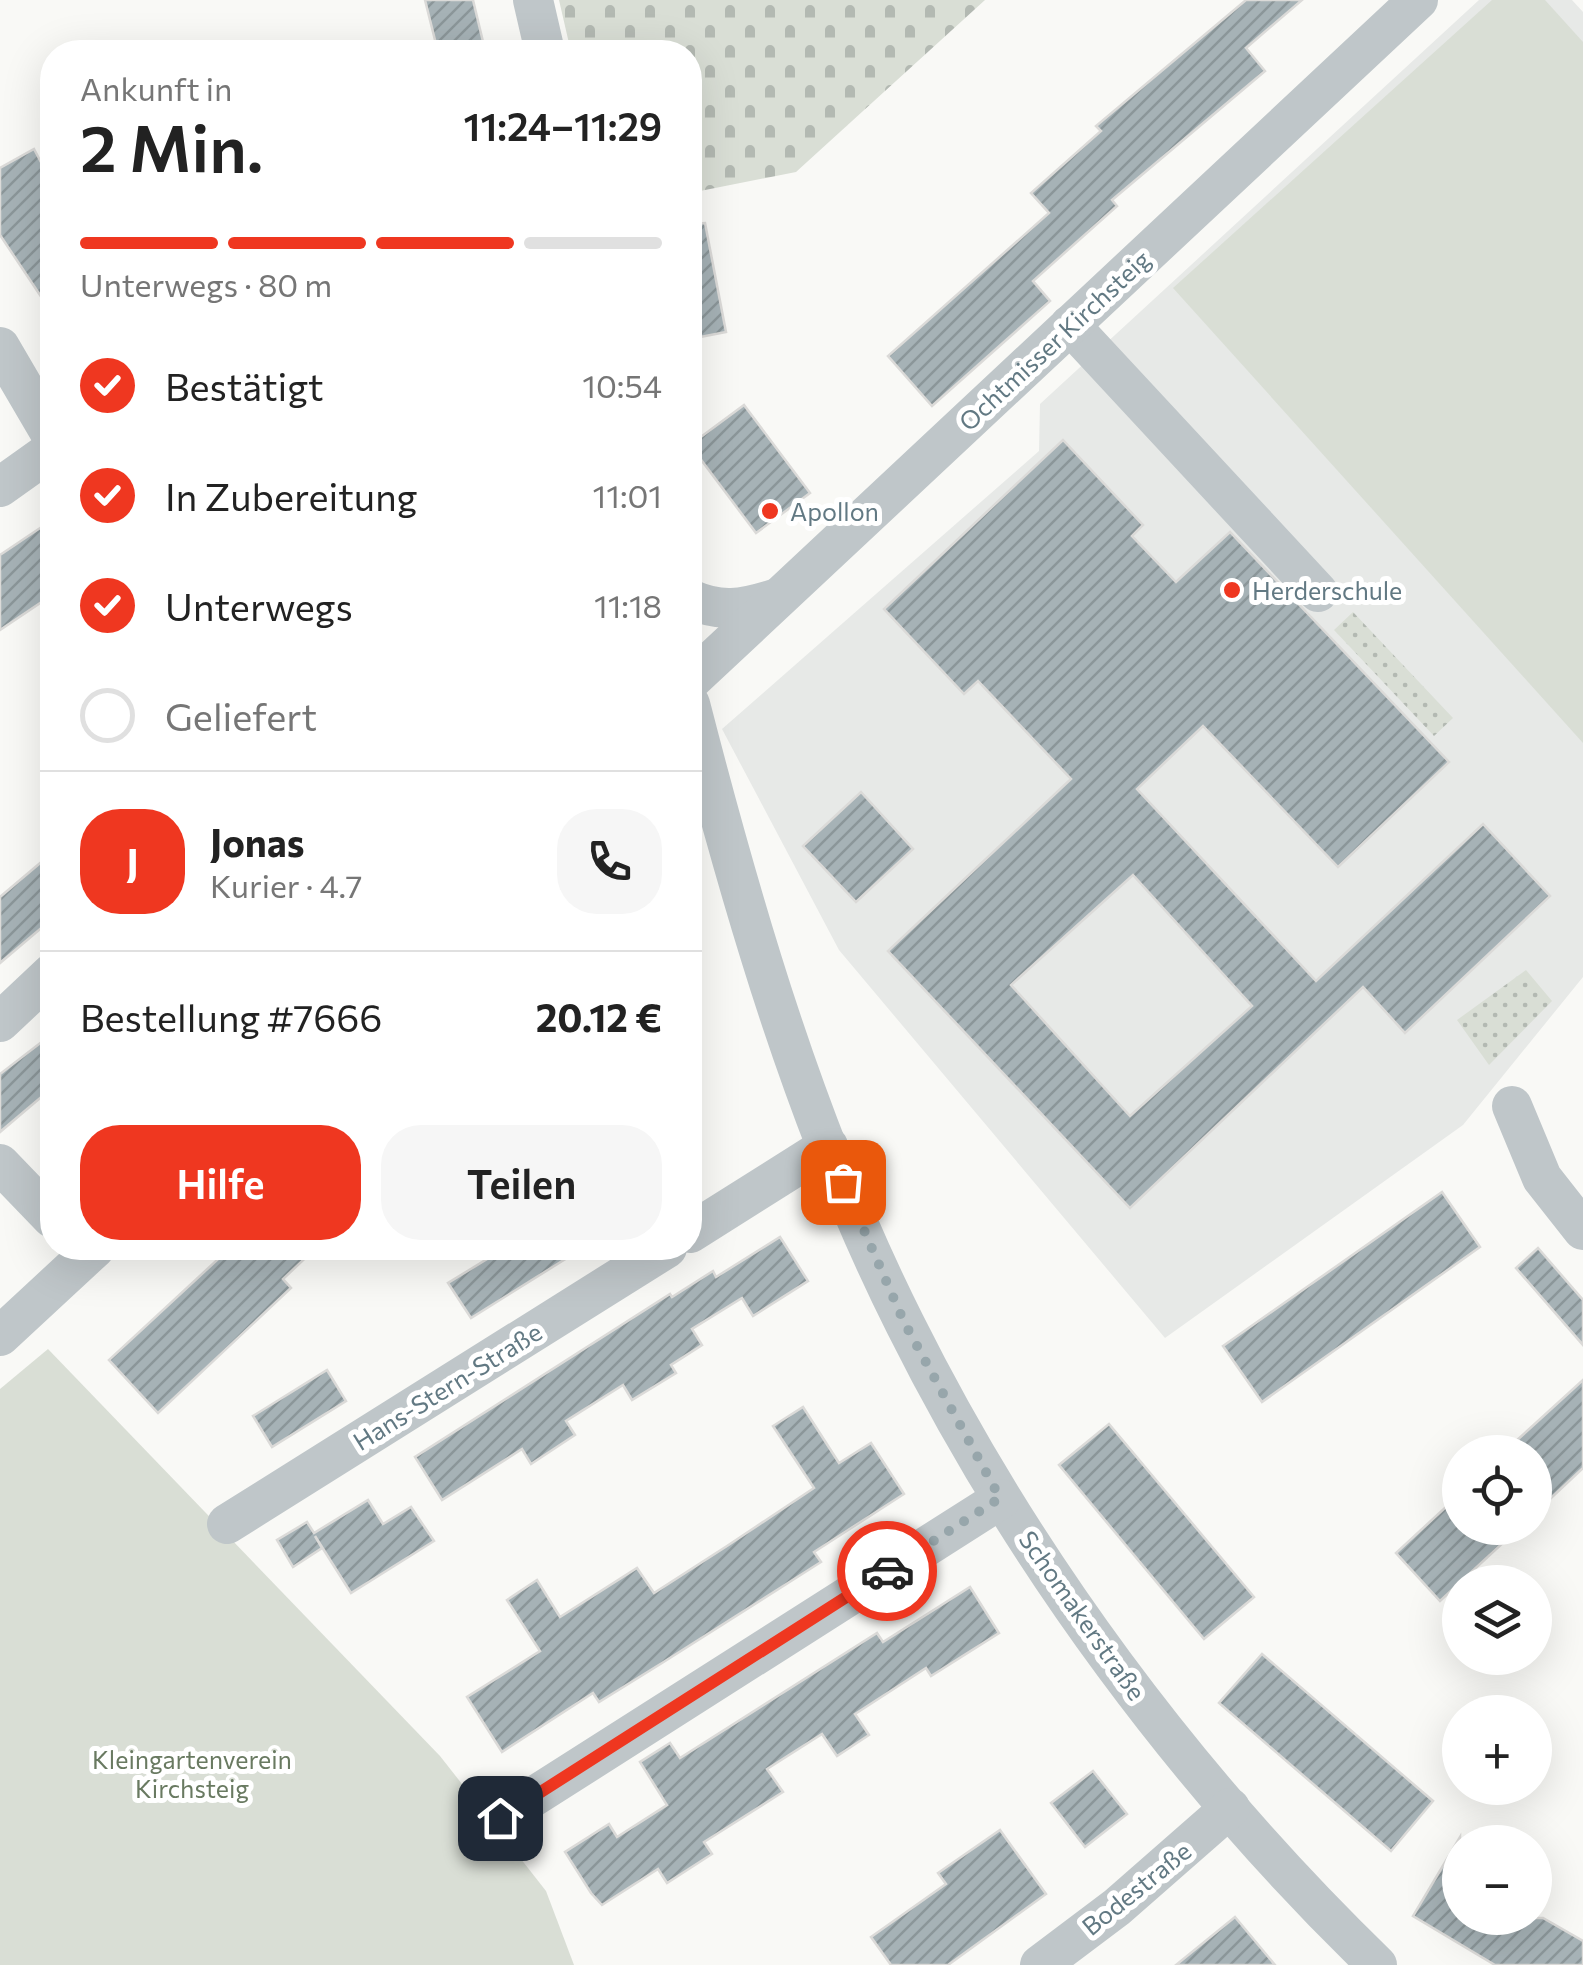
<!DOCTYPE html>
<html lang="de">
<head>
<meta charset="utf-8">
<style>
	:root { --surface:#fff; --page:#f6f6f6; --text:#222; --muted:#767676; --line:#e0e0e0; --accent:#ef3720 }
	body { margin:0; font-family:Commissioner,sans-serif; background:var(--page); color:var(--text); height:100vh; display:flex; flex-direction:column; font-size:38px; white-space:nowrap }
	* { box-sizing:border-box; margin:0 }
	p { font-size:32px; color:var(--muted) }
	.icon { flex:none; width:55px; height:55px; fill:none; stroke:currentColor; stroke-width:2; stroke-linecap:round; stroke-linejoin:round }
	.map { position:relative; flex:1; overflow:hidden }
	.details { position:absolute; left:40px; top:40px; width:662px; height:1220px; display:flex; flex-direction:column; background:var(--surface); border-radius:40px; box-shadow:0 10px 40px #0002 }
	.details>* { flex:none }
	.tools { position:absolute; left:1442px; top:1435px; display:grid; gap:20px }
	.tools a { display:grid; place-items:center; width:110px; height:110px; border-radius:50%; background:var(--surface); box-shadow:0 10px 40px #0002; font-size:50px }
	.pin { position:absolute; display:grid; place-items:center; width:85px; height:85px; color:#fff; margin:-42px; border-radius:20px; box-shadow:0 5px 15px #0006 }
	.courier { position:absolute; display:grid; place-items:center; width:100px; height:100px; margin:-50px; border:8px solid #ef3720; border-radius:50%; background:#fff; color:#222; box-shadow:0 2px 12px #0007 }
	.summary em { font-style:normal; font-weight:600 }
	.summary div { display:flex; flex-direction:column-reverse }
	.summary { display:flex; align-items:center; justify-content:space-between; height:170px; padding:0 40px }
	h1 { font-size:65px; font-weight:600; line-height:75px }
	.bar { display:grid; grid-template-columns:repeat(4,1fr); gap:15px 10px; align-content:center; height:120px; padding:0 40px }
	.bar i { height:12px; border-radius:8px; background:var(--line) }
	.bar .selected { background:var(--accent) }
	.bar p { grid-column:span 4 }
	.line { display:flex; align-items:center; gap:25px; padding:0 40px; border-top:2px solid var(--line) }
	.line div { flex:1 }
	.round { display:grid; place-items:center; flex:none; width:105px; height:105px; border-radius:40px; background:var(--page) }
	ol { padding:0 40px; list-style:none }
	li { display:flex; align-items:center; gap:30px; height:110px }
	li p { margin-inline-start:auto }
	li .icon { padding:10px; border-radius:50%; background:var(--accent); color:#fff; stroke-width:4 }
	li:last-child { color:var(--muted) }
	li i { width:55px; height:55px; border:5px solid var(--line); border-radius:50% }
	.cta { display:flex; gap:20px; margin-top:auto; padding:20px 40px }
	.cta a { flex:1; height:115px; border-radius:40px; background:var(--accent); color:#fff; font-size:40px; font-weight:600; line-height:115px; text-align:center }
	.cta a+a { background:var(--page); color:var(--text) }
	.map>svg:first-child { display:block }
	.built { fill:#e7e9e7 }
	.cemetery { fill:url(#cemetery-stones) }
	.park { fill:url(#park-dots) }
	.garden { fill:#d9ded5 }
	.building { fill:url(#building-hatch); stroke:#dbdad8; stroke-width:2.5; fill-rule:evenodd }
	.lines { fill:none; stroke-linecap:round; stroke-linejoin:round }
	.minor { stroke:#bfc6c9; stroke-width:40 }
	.done { stroke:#97a6ab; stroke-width:10; stroke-dasharray:0 18 }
	.route { stroke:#ef3720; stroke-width:12 }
	.poi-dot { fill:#ef3720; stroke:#fff; stroke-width:4 }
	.labels { text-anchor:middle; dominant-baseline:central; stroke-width:10; stroke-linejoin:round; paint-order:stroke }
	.street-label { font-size:25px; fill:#627983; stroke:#fff }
	.poi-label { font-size:25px; fill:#627983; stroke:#fff; text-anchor:start }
	.park-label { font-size:25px; fill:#697a61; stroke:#fff }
</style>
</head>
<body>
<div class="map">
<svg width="1583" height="1965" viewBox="0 0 1583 1965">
	<defs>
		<pattern id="cemetery-stones" width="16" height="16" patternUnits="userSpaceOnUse" patternTransform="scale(2.5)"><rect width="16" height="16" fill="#d9ded5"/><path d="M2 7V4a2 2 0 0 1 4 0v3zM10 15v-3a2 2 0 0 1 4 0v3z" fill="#b3b9b2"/></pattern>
		<pattern id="park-dots" width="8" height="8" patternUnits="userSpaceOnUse" patternTransform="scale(2.5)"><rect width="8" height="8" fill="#d9ded5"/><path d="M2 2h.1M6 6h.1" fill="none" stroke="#b3b9b2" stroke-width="1.8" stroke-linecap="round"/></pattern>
		<pattern id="building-hatch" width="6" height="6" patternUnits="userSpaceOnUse" patternTransform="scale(2.5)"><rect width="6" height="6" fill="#a6b2b6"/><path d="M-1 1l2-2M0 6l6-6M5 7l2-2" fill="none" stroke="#8b9699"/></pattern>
	</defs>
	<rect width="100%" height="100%" fill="#f9f9f6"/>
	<!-- built -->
	<path class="built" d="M1479 0H1572L1583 12V977L1463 1125 1165 1338 839 950 722 729 1039 451 1040 404Z"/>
	<!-- cemetery -->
	<path class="cemetery" d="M559 0H985L796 172 690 193V52H571Z"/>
	<!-- park -->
	<g class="park">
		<path d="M1353 612 1453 718 1434 736 1334 630Z"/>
		<path d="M1526 970 1552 1001 1489 1065 1457 1020Z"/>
	</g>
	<!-- garden -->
	<g class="garden">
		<path d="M1492 0H1545L1583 42V743L1173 288Z"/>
		<path d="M48 1349 440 1756 546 1891 574 1965H0V1389Z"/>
	</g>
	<!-- building -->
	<g class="building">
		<path d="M425 0H473L484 46 438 52Z"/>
		<path d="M1246 0H1302L1246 48 1265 71 1112 200 1117 206 1033 281 1050 301 932 406 888 356 1049 213 1031 193 1101 131 1096 126Z"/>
		<path d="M34 149 52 183V313L0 235V168Z"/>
		<path d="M705 223 726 332 690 339V224Z"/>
		<path d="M744 405 810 493 756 533 690 445Z"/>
		<path d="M1063 440 1143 525 1132 536 1176 582 1230 532 1449 762 1338 867 1203 726 1137 789 1316 981 1483 824 1550 896 1405 1033 1363 987 1130 1208 888 951 1071 779 978 681 964 694 884 609ZM1133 875 1252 1006 1130 1116 1011 985Z"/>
		<path d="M52 520V595L0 630V555Z"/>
		<path d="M861 792 913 849 856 902 803 846Z"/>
		<path d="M52 853V919L0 963V897Z"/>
		<path d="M52 1034V1088L0 1132V1074Z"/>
		<path d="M1442 1192 1480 1247 1262 1402 1223 1346Z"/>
		<path d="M780 1237 808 1281 753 1316 742 1298 692 1329 702 1345 671 1365 676 1373 632 1400 623 1385 566 1421 575 1435 531 1464 522 1449 442 1500 415 1457 670 1294 672 1297 713 1271 716 1277Z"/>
		<path d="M230 1248H316L283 1279 291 1288 158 1413 109 1360Z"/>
		<path d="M505 1248H583L471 1318 448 1283Z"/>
		<path d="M1538 1248 1583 1300V1345L1516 1268Z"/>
		<path d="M327 1370 346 1401 272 1447 253 1416Z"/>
		<path d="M1583 1380V1468L1535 1513V1452H1504Z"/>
		<path d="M803 1407 839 1463 871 1443 904 1494 814 1552 821 1562 662 1663 599 1702 593 1693 502 1752 467 1697 540 1651 507 1600 537 1580 560 1617 637 1568 654 1593 727 1546 814 1488 773 1426Z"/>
		<path d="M1109 1424 1254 1597 1204 1639 1059 1465Z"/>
		<path d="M1460 1494V1528H1519L1440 1601 1396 1553Z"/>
		<path d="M368 1500 383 1524 411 1507 434 1541 351 1593 315 1536 322 1548 293 1567 277 1540 307 1522 314 1533Z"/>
		<path d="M970 1587 999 1633 931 1676 926 1668 855 1714 869 1735 837 1756 822 1734 767 1769 783 1792 704 1842 712 1854 667 1883 658 1869 602 1905 591 1893 565 1852 609 1824 617 1837 667 1805 640 1762 670 1743 680 1758 877 1633 883 1642Z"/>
		<path d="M1262 1654 1433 1801 1391 1851 1219 1703Z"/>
		<path d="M1093 1771 1127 1814 1085 1847 1051 1803Z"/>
		<path d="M1000 1830 1046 1894 948 1965H891L871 1937 946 1884 938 1873Z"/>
		<path d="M1460 1837V1918H1543L1583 1941V1965H1495L1413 1916Z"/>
		<path d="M1235 1917 1275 1965H1176Z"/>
	</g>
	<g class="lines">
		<!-- minor -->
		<g class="minor">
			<path d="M533 0 545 52"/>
			<path d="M1070 325 1318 592"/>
			<path d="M0 347 52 436"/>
			<path d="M0 487 52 450"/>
			<path d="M690 599C721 613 742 609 774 599"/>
			<path d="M690 681 1418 0"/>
			<path d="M690 704C744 914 807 1129 905 1324 1023 1561 1187 1781 1377 1965"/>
			<path d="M0 1022 52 973"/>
			<path d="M1512 1106 1542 1178 1583 1230"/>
			<path d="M0 1164 52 1218"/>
			<path d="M690 1233 828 1146"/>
			<path d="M0 1336 95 1248"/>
			<path d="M227 1524 667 1248"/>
			<path d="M500 1818 1001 1499"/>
			<path d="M1040 1965 1117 1907 1230 1808"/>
		</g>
	</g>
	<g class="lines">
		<!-- done -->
		<path class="done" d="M843 1182 904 1322 1000 1498 887 1571"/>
		<!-- route -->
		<path class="route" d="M500 1818 887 1571"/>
	</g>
	<!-- markers -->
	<g class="poi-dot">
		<circle cx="770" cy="511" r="10"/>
		<circle cx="1232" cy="590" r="10"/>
	</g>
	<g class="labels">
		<!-- street labels -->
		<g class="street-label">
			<text transform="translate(1054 340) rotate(-43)">Ochtmisser Kirchsteig</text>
			<text transform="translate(447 1386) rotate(-32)">Hans-Stern-Straße</text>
			<text transform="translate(1083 1615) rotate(55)">Schomakerstraße</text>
			<text transform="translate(1136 1888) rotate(-39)">Bodestraße</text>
		</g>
		<!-- poi labels -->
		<g class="poi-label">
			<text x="790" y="511">Apollon</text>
			<text x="1252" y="590">Herderschule</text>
		</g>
		<!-- park labels -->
		<g class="park-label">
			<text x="192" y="1759">Kleingartenverein<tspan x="192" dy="29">Kirchsteig</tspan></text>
		</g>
	</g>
</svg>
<div class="tools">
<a><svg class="icon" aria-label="locate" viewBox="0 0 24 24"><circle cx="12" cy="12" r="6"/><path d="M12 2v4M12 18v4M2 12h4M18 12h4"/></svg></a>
<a><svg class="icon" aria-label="layers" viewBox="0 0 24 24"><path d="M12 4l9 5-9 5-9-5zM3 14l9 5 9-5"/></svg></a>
<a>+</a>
<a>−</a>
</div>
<div class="pin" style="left:843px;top:1182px;background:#ea580c"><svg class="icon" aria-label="bag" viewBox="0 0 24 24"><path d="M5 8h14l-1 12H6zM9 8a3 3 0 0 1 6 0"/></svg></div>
<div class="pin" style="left:500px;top:1818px;background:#1f2937"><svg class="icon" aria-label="home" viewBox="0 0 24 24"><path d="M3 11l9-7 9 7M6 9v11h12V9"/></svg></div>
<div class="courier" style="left:887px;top:1571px"><svg class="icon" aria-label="car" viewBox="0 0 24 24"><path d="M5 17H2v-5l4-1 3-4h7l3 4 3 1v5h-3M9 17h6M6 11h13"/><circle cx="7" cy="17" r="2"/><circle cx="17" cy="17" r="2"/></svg></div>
<section class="details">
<div class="summary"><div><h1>2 Min.</h1><p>Ankunft in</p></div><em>11:24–11:29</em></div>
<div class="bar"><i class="selected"></i><i class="selected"></i><i class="selected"></i><i></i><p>Unterwegs · 80 m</p></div>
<ol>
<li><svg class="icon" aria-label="check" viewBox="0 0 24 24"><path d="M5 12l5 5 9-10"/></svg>Bestätigt<p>10:54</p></li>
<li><svg class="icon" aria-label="check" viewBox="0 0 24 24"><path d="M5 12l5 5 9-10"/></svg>In Zubereitung<p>11:01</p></li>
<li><svg class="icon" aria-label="check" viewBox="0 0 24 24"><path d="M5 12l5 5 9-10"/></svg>Unterwegs<p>11:18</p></li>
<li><i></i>Geliefert</li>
</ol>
<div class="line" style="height:180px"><b class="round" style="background:var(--accent);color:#fff">J</b><div><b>Jonas</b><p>Kurier · 4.7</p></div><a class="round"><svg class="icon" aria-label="phone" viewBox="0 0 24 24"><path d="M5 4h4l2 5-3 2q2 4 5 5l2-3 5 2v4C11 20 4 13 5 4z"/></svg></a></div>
<div class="line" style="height:130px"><div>Bestellung #7666</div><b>20.12 €</b></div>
<div class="cta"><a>Hilfe</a><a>Teilen</a></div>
</section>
</div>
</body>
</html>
